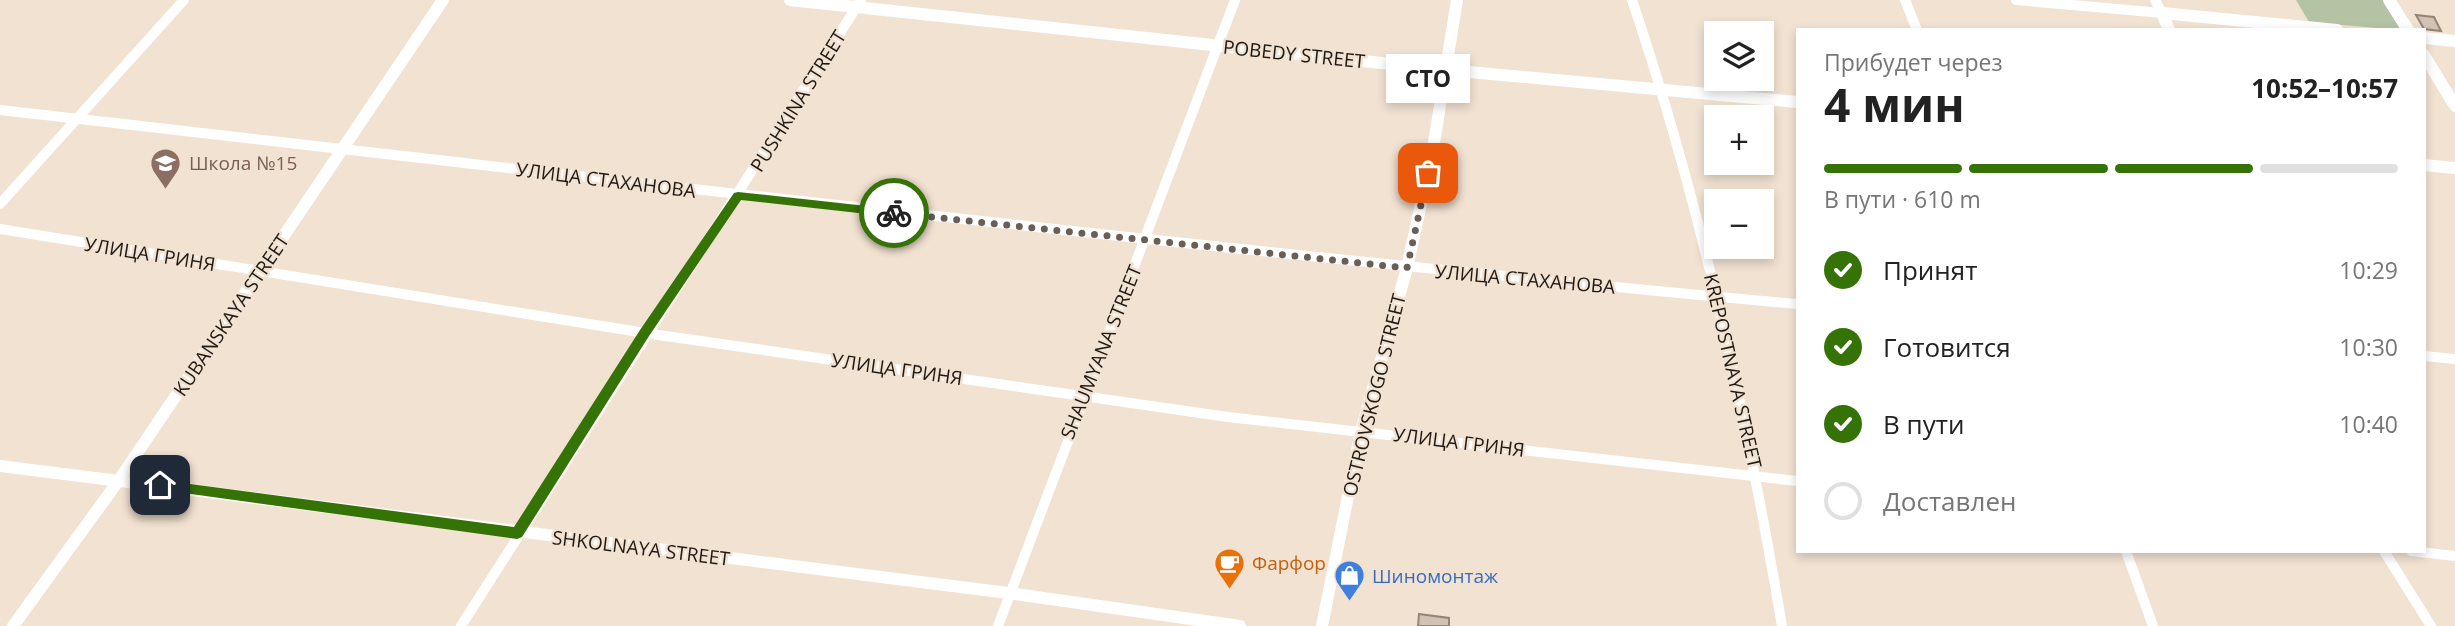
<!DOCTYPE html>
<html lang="ru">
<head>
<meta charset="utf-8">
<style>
	:root { --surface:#fff; --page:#f2f2f2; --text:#222; --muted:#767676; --line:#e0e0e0; --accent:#367307 }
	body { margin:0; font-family:"Open Sans",sans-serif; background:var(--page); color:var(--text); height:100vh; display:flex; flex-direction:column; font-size:26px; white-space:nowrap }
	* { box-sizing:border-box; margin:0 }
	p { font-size:23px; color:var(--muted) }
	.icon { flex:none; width:38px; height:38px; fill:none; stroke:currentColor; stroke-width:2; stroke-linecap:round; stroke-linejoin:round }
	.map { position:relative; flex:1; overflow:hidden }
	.side { position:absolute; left:1796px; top:28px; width:630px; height:525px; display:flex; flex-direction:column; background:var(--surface); border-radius:0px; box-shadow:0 4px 10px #0003 }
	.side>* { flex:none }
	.tools { position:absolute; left:1704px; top:21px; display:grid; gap:14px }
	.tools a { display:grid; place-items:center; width:70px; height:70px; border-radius:0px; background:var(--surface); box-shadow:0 4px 10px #0003; font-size:35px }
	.pin { position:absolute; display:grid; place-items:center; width:60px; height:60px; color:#fff; margin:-30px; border-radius:14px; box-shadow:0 4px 10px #0006 }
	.courier { position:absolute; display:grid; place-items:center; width:70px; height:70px; margin:-35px; border:5px solid #367307; border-radius:50%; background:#fff; color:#222; box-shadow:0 2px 9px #0007 }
	.bubble { position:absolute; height:49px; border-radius:0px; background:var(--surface); box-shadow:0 4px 10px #0003; font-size:23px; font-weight:700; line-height:49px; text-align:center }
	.headline em { font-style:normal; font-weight:700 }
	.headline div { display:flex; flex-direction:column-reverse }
	.headline { display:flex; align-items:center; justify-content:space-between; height:119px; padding:0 28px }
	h1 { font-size:46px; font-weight:700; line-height:52px }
	.bar { display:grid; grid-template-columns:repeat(4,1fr); gap:10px 7px; align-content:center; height:84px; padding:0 28px }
	.bar i { height:9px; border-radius:5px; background:var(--line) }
	.bar .on { background:var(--accent) }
	.bar p { grid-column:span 4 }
	ol { padding:0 28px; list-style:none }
	li { display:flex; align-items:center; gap:21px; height:77px }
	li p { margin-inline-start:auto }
	li .icon { padding:7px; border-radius:50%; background:var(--accent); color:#fff; stroke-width:4 }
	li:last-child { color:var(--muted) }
	li i { width:38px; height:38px; border:4px solid var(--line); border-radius:50% }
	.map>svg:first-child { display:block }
	.green { fill:#b5c3a5 }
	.building { fill:#d2c2b3; stroke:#938476; stroke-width:2 }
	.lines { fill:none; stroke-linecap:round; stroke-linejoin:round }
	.minor { stroke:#fff; stroke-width:10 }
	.tertiary { stroke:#fff; stroke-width:12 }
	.route { fill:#367307 }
	.done { stroke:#695f56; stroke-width:7; stroke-dasharray:0 12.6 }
	.labels { text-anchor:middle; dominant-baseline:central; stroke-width:5; stroke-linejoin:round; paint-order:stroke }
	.street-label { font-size:19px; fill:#1f1913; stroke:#f2e2d2 }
	.education-label { font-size:19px; fill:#785e54; stroke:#f2e2d2; text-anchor:start }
	.food-label { font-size:19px; fill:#c56008; stroke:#f2e2d2; text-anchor:start }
	.shop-label { font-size:19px; fill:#366cbe; stroke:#f2e2d2; text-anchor:start }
</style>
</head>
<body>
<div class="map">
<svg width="2455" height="626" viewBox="0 0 2455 626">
	<rect width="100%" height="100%" fill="#f2e2d2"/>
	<!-- green -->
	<path class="green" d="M2296 0H2383L2401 30 2309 22Z"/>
	<!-- building -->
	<g class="building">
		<path d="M2416 15 2434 17 2441 31 2424 29Z"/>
		<path d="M1419 614 1449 618V626H1418Z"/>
	</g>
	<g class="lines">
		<!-- minor -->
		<g class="minor">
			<path d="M1632 0C1701 205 1746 413 1782 626"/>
			<path d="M1905 0 1917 30"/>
			<path d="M2016 0 2162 13"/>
			<path d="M2155 0 2162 13"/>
			<path d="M0 110C599 178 1197 249 1797 304"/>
			<path d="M0 204 184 0"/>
			<path d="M0 229 645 333 1228 417 1797 481"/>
			<path d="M2424 356 2455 359"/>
			<path d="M2126 551 2153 626"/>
			<path d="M2384 551 2431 626"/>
			<path d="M2411 551 2455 556"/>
			<path d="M461 626 861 0"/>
			<path d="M998 626 1235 0"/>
		</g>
		<!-- tertiary -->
		<g class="tertiary">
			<path d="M790 0 1447 70 1797 102"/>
			<path d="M2389 0 2408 30"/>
			<path d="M2169 30 2162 13 2337 30"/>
			<path d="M2424 38 2455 41"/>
			<path d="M2424 55 2455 106"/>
			<path d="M2424 165 2455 168"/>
			<path d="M0 466 1008 593 1240 626"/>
			<path d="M13 626 119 480 443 0"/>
			<path d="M1322 626 1361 431 1407 268 1433 149 1457 0"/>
		</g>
	</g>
	<!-- route -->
	<path class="route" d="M738 192 894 209 899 213 894 217 741 200 649 336 522 537 517 539 155 489 154 485 160 480 514 527 640 330 734 193Z"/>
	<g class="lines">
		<!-- done -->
		<path class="done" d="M894 213 1407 268 1428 173"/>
	</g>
	<!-- icons -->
	<defs>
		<symbol id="school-pin" viewBox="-11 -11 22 30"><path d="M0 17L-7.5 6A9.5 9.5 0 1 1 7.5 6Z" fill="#8d6e63" stroke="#f2e2d2"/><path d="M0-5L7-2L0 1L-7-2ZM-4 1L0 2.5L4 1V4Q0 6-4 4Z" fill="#fff"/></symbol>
		<symbol id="cafe-pin" viewBox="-11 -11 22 30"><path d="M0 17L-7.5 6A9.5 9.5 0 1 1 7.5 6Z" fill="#e8710a" stroke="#f2e2d2"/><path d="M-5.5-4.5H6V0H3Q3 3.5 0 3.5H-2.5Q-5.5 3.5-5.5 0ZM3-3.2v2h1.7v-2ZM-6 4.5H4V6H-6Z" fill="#fff"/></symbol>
		<symbol id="shop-pin" viewBox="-11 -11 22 30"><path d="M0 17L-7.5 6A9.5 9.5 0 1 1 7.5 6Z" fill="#3f7fe0" stroke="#f2e2d2"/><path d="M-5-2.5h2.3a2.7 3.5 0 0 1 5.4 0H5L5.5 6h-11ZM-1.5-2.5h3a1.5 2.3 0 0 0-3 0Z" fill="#fff"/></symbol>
	</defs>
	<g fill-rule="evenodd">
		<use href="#school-pin" x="148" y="146" width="35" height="47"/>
		<use href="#cafe-pin" x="1212" y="546" width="35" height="47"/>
		<use href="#shop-pin" x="1332" y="558" width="35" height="47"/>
	</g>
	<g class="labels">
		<!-- street labels -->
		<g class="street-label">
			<text transform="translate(1294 54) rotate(6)">POBEDY STREET</text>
			<text transform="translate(798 101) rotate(-58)">PUSHKINA STREET</text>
			<text transform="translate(606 180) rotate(7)">УЛИЦА СТАХАНОВА</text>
			<text transform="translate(150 254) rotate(9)">УЛИЦА ГРИНЯ</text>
			<text transform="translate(1525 279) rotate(5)">УЛИЦА СТАХАНОВА</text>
			<text transform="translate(231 315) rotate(-56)">KUBANSKAYA STREET</text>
			<text transform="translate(1101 352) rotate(-68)">SHAUMYANA STREET</text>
			<text transform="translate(897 369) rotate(8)">УЛИЦА ГРИНЯ</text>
			<text transform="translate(1733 371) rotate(77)">KREPOSTNAYA STREET</text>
			<text transform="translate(1374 395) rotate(-76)">OSTROVSKOGO STREET</text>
			<text transform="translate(1459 442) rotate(7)">УЛИЦА ГРИНЯ</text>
			<text transform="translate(641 548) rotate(7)">SHKOLNAYA STREET</text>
		</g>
		<!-- education labels -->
		<g class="education-label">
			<text x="189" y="163">Школа №15</text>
		</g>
		<!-- food labels -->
		<g class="food-label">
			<text x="1252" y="563">Фарфор</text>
		</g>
		<!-- shop labels -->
		<g class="shop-label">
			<text x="1372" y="576">Шиномонтаж</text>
		</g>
	</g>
</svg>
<div class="tools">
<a><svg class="icon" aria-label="layers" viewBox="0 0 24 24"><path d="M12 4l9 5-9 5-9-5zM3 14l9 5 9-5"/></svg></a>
<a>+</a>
<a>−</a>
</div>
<div class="pin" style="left:1428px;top:173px;background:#ea580c"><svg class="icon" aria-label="bag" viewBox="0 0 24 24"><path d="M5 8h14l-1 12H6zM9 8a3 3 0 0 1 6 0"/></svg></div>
<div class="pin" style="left:160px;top:485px;background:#1f2937"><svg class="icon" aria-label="home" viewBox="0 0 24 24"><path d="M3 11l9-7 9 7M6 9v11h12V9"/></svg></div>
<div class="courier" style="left:894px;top:213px"><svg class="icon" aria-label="bike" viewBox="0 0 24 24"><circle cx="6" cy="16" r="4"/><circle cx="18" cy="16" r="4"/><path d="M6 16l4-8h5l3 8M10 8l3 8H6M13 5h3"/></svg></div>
<div class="bubble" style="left:1386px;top:54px;width:84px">СТО</div>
<section class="side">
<div class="headline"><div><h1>4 мин</h1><p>Прибудет через</p></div><em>10:52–10:57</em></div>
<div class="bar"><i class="on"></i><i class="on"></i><i class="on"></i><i></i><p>В пути · 610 m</p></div>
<ol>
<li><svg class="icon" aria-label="check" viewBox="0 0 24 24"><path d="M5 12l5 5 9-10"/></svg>Принят<p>10:29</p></li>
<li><svg class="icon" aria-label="check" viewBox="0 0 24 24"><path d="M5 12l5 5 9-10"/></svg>Готовится<p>10:30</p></li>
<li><svg class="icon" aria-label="check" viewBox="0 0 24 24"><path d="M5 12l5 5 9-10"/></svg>В пути<p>10:40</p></li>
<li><i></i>Доставлен</li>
</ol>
</section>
</div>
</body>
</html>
